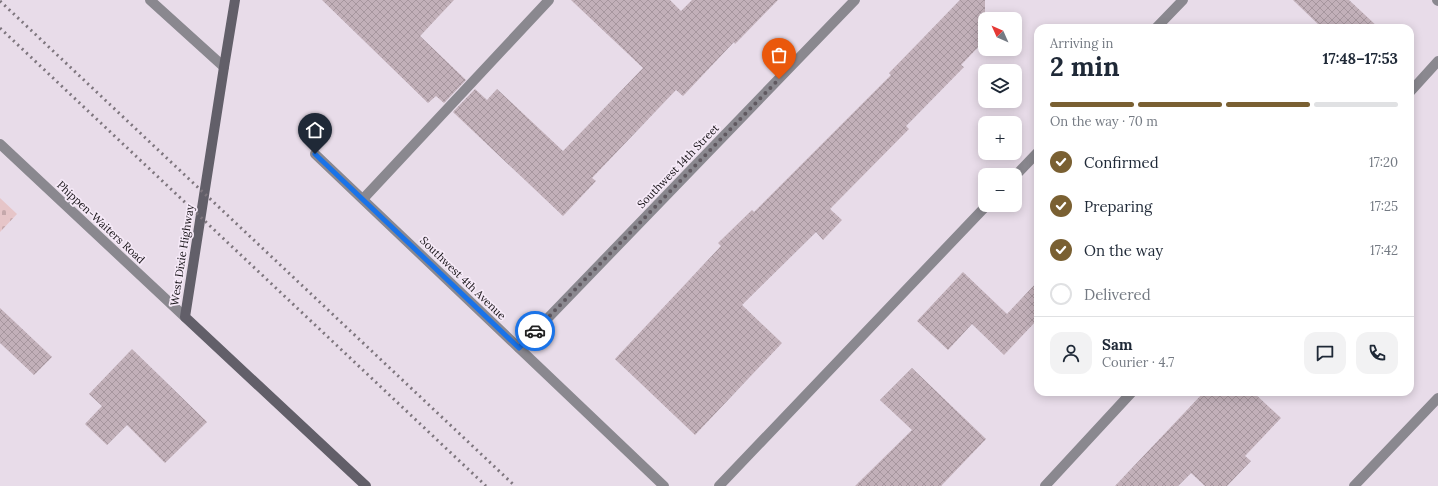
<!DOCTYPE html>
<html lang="en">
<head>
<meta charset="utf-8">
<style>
	:root { --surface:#fff; --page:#f2f2f3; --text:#1f2937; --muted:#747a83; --line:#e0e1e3; --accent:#7a6032 }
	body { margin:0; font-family:Lora,serif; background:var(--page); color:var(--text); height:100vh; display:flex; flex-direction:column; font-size:15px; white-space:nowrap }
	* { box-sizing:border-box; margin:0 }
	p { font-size:13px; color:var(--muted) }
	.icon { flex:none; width:22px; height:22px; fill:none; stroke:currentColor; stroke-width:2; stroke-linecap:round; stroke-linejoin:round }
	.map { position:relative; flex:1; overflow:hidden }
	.drawer { position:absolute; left:1034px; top:24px; width:380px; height:372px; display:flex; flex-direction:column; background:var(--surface); border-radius:12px; box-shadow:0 2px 10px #0003 }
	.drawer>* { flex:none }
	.needle { width:26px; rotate:315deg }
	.tools { position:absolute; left:978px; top:12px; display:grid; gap:8px }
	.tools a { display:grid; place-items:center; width:44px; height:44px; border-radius:8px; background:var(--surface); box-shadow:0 2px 10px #0003; font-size:20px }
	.pin { position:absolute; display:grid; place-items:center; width:34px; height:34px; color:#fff; margin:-41px -17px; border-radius:50% 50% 50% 0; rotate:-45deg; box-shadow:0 0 4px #0007 }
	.pin .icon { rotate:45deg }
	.courier { position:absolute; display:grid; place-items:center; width:40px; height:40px; margin:-20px; border:3px solid #1a73e8; border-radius:50%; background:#fff; color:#222; box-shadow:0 1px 5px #0007 }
	.head em { font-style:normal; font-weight:700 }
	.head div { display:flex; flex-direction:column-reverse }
	.head { display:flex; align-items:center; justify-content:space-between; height:68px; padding:0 16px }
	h1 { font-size:26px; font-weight:700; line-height:30px }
	.bar { display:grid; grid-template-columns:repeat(4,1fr); gap:6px 4px; align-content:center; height:48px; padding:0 16px }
	.bar i { height:5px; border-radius:3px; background:var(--line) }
	.bar .active { background:var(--accent) }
	.bar p { grid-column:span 4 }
	.line { display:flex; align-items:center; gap:10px; padding:0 16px; border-top:1px solid var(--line) }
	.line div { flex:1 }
	.round { display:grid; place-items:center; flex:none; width:42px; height:42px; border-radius:12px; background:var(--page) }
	ol { padding:0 16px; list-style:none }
	li { display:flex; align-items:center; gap:12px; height:44px }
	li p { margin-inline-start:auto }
	li .icon { padding:4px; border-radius:50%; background:var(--accent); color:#fff; stroke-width:4 }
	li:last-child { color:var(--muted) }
	li i { width:22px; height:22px; border:2px solid var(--line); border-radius:50% }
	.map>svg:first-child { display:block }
	.cemetery { fill:url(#cemetery-stones) }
	.building { fill:url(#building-cross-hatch) }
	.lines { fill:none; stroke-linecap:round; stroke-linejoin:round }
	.service { stroke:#8a888f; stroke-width:10 }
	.minor { stroke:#8a888f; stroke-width:10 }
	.tertiary { stroke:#8a888f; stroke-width:10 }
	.secondary { stroke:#625f69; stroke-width:10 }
	.rail { stroke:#7e767e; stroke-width:3; stroke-dasharray:2 4; stroke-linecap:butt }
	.done { stroke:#605960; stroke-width:4; stroke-dasharray:0 7.2 }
	.route { stroke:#1a73e8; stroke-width:5 }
	.labels { text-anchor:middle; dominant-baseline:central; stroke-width:3.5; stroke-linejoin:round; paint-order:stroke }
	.street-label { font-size:11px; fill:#161216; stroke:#f5e9f7 }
</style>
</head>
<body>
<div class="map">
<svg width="1438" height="486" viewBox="0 0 1438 486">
	<defs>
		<pattern id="cemetery-stones" width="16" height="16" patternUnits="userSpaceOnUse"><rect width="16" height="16" fill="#e6c5c8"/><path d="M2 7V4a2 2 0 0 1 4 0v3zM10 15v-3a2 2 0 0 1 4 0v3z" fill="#c5a8ab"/></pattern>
		<pattern id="building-cross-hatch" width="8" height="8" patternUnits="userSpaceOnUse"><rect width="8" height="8" fill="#c2b0b9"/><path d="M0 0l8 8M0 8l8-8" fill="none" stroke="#a6969e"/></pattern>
	</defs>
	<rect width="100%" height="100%" fill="#e8dce9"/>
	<!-- cemetery -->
	<path class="cemetery" d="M0 198 17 214 0 232Z"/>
	<!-- building -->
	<g class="building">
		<path d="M322 0H454L420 36 466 80 444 103 436 96 428 103Z"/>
		<path d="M571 0H670L681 11 692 0H778L735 44 734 42 683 96 676 90 592 178 596 181 563 216 453 112 475 89 487 100 497 89 563 151 643 68Z"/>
		<path d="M960 0H985V40L961 65 964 67 906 126 909 129 830 209 842 220 823 240 816 232 742 305 782 343 695 435 615 359 721 246 718 243 752 210 754 212 891 75 889 73Z"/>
		<path d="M1293 0H1349L1379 28H1322Z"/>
		<path d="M963 272 1007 314 1038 281V319L1004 355 972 324 948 350 917 321Z"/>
		<path d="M0 308 52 357 34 375 0 343Z"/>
		<path d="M132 349 207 422 165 463 127 425 107 445 85 424 102 406 89 394Z"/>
		<path d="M912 368 986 439 941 486H855L912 430 880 400Z"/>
		<path d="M1204 392H1253L1281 418 1245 456 1251 461 1227 486H1205L1191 473 1178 486H1115Z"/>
	</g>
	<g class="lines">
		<!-- service -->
		<g class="service">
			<path d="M1156 28 1183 0"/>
			<path d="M1015 176 1038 152"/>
			<path d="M363 199 549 0"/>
			<path d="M719 486 987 205"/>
			<path d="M1354 486 1438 398"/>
		</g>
		<!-- minor -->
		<g class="minor">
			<path d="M150 0 224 67"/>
			<path d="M1437 0 1438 1"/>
			<path d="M1410 92 1438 61"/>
			<path d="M315 154 664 486"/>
			<path d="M519 348 855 0"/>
			<path d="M1045 486 1132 392"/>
		</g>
		<!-- tertiary -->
		<path class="tertiary" d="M0 144 185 317"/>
		<!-- secondary -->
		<path class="secondary" d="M235 0 224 67 185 317 366 486"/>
		<!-- rail -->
		<g class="rail">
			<path d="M0 1 515 486"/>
			<path d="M0 28 486 486"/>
		</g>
	</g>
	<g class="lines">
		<!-- done -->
		<path class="done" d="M535 331 779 79"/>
		<!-- route -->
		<path class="route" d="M315 154 519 348 535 331"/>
	</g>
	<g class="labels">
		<!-- street labels -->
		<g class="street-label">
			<text transform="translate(678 166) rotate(-46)">Southwest 14th Street</text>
			<text transform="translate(101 222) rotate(43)">Phippen-Waiters Road</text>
			<text transform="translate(182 255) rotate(-81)">West Dixie Highway</text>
			<text transform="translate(463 278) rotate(44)">Southwest 4th Avenue</text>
		</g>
	</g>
</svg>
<div class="tools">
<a><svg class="needle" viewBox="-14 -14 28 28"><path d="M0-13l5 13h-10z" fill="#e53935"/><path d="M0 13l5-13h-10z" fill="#747a83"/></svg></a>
<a><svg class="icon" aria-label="layers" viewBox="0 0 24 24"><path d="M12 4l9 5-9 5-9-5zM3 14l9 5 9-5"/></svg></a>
<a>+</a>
<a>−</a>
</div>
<div class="pin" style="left:779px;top:79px;background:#ea580c"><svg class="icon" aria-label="bag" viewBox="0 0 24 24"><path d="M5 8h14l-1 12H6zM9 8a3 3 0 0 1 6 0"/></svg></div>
<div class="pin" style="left:315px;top:154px;background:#1f2937"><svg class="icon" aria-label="home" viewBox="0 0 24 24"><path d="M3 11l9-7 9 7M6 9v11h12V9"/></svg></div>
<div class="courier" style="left:535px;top:331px"><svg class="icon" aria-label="car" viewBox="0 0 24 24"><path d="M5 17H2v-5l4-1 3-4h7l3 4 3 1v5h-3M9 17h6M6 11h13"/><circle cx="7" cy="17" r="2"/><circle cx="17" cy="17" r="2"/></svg></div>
<section class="drawer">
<div class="head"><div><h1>2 min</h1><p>Arriving in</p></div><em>17:48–17:53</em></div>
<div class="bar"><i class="active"></i><i class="active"></i><i class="active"></i><i></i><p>On the way · 70 m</p></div>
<ol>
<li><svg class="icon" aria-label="check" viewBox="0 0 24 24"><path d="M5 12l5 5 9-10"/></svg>Confirmed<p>17:20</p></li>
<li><svg class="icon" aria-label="check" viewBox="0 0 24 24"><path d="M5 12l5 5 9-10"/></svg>Preparing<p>17:25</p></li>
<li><svg class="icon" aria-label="check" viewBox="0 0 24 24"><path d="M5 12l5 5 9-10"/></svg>On the way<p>17:42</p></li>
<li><i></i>Delivered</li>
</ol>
<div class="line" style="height:72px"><a class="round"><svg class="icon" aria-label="person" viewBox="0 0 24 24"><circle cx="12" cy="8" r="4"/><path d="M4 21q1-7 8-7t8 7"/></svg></a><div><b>Sam</b><p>Courier · 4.7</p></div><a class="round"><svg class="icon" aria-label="chat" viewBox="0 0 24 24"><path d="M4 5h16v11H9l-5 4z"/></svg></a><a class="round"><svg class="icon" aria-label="phone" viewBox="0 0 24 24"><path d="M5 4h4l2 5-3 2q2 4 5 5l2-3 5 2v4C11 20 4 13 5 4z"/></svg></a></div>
</section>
</div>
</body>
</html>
